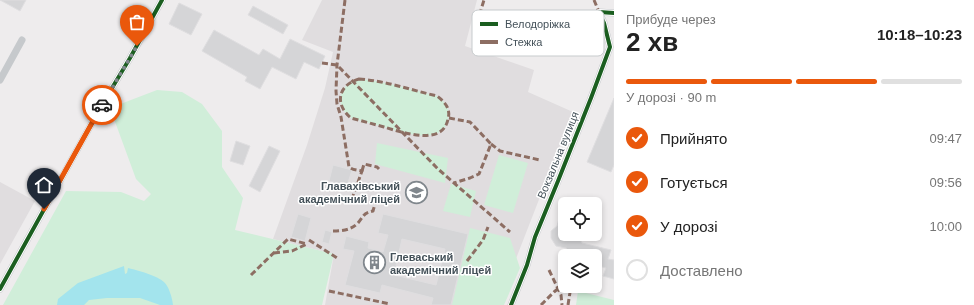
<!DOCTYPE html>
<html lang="uk">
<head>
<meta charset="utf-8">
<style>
	:root { --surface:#fff; --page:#f6f6f6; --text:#222; --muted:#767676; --line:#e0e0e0; --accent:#ea580c }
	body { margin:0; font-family:Helvetica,sans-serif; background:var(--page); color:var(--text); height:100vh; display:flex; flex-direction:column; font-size:15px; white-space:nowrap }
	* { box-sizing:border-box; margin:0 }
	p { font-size:13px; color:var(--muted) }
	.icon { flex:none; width:22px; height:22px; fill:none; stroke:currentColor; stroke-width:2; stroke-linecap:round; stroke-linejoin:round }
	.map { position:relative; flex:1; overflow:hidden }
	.drawer { display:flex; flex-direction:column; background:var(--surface); width:360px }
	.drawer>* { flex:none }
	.controls { position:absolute; left:558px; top:197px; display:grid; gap:8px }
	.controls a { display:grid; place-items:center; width:44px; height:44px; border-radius:6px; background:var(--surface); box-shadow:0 2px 6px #0003; font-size:20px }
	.pin { position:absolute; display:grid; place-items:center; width:34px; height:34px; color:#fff; margin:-41px -17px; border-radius:50% 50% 50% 0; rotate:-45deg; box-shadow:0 0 4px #0007 }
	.pin .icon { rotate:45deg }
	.courier { position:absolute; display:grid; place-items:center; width:40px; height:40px; margin:-20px; border:3px solid #ea580c; border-radius:50%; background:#fff; color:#222; box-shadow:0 1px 5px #0007 }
	.overview em { font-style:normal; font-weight:800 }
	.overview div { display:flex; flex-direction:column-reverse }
	.overview { display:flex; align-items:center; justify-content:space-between; height:68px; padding:0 12px }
	h1 { font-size:26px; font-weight:800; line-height:30px }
	.bar { display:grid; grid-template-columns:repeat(4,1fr); gap:6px 4px; align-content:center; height:48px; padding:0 12px }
	.bar i { height:5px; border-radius:3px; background:var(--line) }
	.bar .active { background:var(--accent) }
	.bar p { grid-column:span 4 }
	ol { padding:0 12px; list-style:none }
	li { display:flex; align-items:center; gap:12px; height:44px }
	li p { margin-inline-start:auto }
	li .icon { padding:4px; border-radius:50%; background:var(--accent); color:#fff; stroke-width:4 }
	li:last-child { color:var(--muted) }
	li i { width:22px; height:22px; border:2px solid var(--line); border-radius:50% }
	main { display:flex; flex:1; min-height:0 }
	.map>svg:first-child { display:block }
	.education { fill:#e0dddf }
	.green { fill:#d0eed9 }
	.water { fill:#a3e4ed }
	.building { fill:#d5d5d7; stroke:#dfdee0; fill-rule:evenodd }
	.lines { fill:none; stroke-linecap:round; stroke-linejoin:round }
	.street { stroke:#c6c9cc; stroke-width:7 }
	.quiet { stroke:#8d6e63; stroke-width:3; stroke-dasharray:6 3; stroke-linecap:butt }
	.cycleway-casing { stroke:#fff; stroke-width:6 }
	.cycleway { stroke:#1b5e20; stroke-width:4 }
	.done { stroke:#80878d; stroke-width:4; stroke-dasharray:0 7.2 }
	.route { stroke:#ea580c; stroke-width:5 }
	.labels { text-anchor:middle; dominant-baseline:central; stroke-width:3; stroke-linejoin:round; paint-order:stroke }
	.street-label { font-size:11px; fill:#445159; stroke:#fff }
	.poi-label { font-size:11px; font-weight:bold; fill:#445159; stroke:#fff; text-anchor:end }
	.key { fill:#fff; stroke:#c7cbcd; stroke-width:1 }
	.key-label { font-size:11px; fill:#445159 }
</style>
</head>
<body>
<main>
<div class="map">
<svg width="614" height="305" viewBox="0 0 614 305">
	<rect width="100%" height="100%" fill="#eeeced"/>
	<!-- education -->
	<g class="education">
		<path d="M322 0H477L465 46 534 70 528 92 573 112 498 305H325L334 254 273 239 307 145 325 88 333 52 302 40Z"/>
		<path d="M0 182 35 201 0 264Z"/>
	</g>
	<!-- green -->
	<g class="green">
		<path d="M359 79C386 81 411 90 437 96 445 102 451 109 448 119 443 147 401 132 384 127 373 124 362 121 351 118 334 105 338 85 359 79Z"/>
		<path d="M157 90 182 92 202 104 222 131V167L243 198 235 230 334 254 322 305H3L66 191 121 192 144 201 151 194 136 179 110 108Z"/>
		<path d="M377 143 448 158 445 183 375 164Z"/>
		<path d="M499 155 528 163 513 213 484 205Z"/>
		<path d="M451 184 476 191 470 217 443 211Z"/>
		<path d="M470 228 510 238 520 268 504 305H452Z"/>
		<path d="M578 291 614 300V305H576Z"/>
	</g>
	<!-- water -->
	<path class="water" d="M124 266 125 274 127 273 128 268C137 270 158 276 164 282 169 287 172 297 173 305H160L140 298H107L89 300 84 305H57L58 299 78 283Z"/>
	<!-- building -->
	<g class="building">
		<path d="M0 0H26L20 11Z"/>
		<path d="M179 3 202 14 191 35 169 24Z"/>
		<path d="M253 6 288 25 283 34 248 15Z"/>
		<path d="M214 30 259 55 263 49 280 59 290 39 325 56 319 69 304 62 296 79 272 67 260 89 245 81 247 77 202 51Z"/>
		<path d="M614 98V165L611 172 587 162Z"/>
		<path d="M236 141 250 146 243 165 230 161Z"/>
		<path d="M269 146 280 151 260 192 249 186Z"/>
		<path d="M333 165 352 170 347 186 329 181Z"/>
		<path d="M563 205 565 206V234H577L582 243 611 250 608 259 614 260V279L603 276 606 268 595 265V256H576L571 254 566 248 556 246 551 238V231L557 226Z"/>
		<path d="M298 214 311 218 305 241 291 237Z"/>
		<path d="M383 214 468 234 451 305H431L433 298 382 285 380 293 345 285 354 251 343 249 346 236 369 242 368 248 383 252 388 235 378 233ZM402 239 445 249 436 285 394 275Z"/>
		<path d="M325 230 332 232 329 244 322 242Z"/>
	</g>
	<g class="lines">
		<!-- street -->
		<g class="street">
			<path d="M0 80 22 40"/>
			<path d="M0 289 103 103 130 58 162 0"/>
			<path d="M511 305 527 265 535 237 558 181 591 98 610 47 604 23 599 12 614 13"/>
		</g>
		<!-- quiet -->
		<g class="quiet">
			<path d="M345 0 337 65 336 91 337 104 341 117 349 167C353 170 357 170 362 171L353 196"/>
			<path d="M594 0 599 12"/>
			<path d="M474 32 484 0"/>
			<path d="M322 63 337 65 438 169 510 232"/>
			<path d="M359 79C386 81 411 90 437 96 445 102 451 109 448 119 443 147 401 132 384 127 373 124 362 121 351 118 334 104 338 85 359 79Z"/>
			<path d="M449 118 470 122 491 144 479 174 470 178 454 183"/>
			<path d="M491 144 500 151 540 160"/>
			<path d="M362 171 364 164 377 167 379 169"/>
			<path d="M333 231C343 231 351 230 358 223 364 216 363 213 373 211L376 200"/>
			<path d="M309 240 337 258"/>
			<path d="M274 253 292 251 307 244"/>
			<path d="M467 261 483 240 488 227"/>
			<path d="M549 270 561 295 562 305"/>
			<path d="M251 275 288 239 307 244"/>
			<path d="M329 291 390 304"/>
			<path d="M541 305 554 292 565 283"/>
			<path d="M568 305 571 286"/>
		</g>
		<defs>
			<g id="cycleway">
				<path d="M0 289 103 103 130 58 162 0"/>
				<path d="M511 305 527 265 535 237 558 181 591 98 610 47 604 23 599 12 614 13"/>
			</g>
		</defs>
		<!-- cycleway casing -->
		<use href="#cycleway" class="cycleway-casing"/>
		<!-- cycleway -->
		<use href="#cycleway" class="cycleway"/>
	</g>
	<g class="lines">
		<!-- done -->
		<path class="done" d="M102 105 137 46"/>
		<!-- route -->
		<path class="route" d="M44 209 102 105"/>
	</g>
	<!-- icons -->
	<defs>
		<symbol id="school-ring" viewBox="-11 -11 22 22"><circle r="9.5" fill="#fff" stroke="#80878d" stroke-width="1.5"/><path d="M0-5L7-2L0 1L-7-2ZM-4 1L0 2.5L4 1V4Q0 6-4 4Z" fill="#80878d"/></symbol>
		<symbol id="building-ring" viewBox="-11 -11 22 22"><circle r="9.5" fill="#fff" stroke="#80878d" stroke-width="1.5"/><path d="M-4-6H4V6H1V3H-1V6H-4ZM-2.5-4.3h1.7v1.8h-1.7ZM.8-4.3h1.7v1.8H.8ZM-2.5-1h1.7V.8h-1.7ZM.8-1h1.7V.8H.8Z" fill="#80878d"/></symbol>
	</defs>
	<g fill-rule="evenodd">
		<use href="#school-ring" x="404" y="180" width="25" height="25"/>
		<use href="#building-ring" x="362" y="250" width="25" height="25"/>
	</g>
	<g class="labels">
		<!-- street labels -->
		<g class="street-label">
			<text transform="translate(558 155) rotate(-68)">Вокзальна вулиця</text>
		</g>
		<!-- poi labels -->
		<g class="poi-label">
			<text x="400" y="186">Главахівський<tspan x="400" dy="13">академічний ліцей</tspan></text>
			<text x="390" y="257" text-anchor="start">Глеваський<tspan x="390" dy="13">академічний ліцей</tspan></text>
		</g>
	</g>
	<!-- legend -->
	<rect x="472" y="10" width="132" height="46" rx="6" class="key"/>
	<rect x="480" y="22" width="18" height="4" fill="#1b5e20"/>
	<rect x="480" y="40" width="18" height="4" fill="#8d6e63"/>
	<g class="key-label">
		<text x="505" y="28">Велодоріжка</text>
		<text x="505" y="46">Стежка</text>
	</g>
</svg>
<div class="controls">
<a><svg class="icon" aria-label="locate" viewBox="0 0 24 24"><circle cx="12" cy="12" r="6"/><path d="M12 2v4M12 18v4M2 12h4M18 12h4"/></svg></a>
<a><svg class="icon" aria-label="layers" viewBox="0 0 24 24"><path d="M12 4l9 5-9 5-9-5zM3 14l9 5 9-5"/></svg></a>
</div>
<div class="pin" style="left:137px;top:46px;background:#ea580c"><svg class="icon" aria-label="bag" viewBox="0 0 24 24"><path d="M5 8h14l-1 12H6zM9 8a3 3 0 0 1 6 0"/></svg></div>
<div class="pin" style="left:44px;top:209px;background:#1f2937"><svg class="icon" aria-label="home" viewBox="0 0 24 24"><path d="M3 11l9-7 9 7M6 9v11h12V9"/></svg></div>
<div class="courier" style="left:102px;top:105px"><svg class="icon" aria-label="car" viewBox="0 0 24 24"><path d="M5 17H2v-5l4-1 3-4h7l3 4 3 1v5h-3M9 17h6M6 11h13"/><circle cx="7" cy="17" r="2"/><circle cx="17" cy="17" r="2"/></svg></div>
</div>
<section class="drawer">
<div class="overview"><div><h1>2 хв</h1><p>Прибуде через</p></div><em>10:18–10:23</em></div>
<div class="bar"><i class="active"></i><i class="active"></i><i class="active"></i><i></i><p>У дорозі · 90 m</p></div>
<ol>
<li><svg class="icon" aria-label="check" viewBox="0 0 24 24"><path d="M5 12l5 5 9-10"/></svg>Прийнято<p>09:47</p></li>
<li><svg class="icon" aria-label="check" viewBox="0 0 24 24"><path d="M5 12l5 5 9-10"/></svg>Готується<p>09:56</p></li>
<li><svg class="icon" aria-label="check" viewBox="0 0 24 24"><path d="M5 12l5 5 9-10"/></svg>У дорозі<p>10:00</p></li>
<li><i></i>Доставлено</li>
</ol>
</section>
</main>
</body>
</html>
